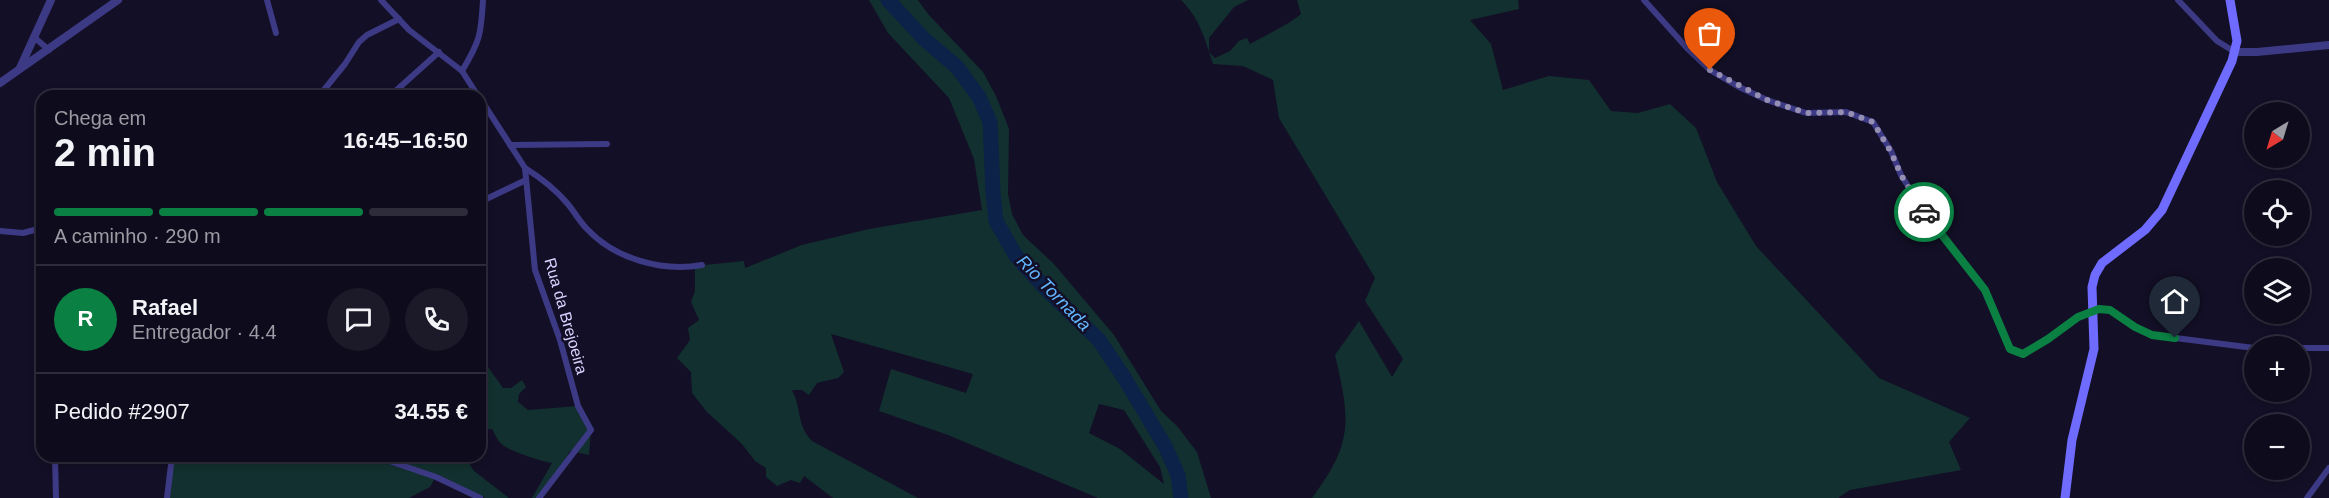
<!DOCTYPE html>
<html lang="pt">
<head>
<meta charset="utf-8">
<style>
	:root { --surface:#0e0b1c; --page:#1c1929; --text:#f1f3f6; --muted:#9b9ba3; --line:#2e2b3b; --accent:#0b8043 }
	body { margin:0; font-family:Arial,sans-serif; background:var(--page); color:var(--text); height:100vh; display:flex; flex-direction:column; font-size:22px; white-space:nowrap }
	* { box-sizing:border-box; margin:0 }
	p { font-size:20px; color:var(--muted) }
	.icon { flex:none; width:33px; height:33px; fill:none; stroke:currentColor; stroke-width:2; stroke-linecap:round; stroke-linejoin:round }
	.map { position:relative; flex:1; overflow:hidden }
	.sheet { position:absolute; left:36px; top:90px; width:450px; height:372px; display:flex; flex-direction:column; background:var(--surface); border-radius:18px; box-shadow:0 3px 9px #0003,0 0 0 2px var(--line) }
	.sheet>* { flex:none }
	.needle { width:39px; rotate:218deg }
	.buttons { position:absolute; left:2244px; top:102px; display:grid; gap:12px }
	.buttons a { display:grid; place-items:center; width:66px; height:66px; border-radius:50%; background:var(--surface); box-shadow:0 3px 9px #0003,0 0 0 2px var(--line); font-size:30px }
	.pin { position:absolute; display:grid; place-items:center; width:51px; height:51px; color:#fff; margin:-62px -26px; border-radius:50% 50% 50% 0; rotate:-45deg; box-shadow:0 0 6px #0007 }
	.pin .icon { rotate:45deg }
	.courier { position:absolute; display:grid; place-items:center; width:60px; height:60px; margin:-30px; border:4px solid #0b8043; border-radius:50%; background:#fff; color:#222; box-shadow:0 2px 8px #0007 }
	.head em { font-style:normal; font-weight:600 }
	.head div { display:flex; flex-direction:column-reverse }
	.head { display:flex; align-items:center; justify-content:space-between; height:102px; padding:0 18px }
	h1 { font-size:39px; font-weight:600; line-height:45px }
	.bar { display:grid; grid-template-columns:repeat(4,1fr); gap:9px 6px; align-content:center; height:72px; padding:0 18px }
	.bar i { height:8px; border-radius:4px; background:var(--line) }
	.bar .selected { background:var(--accent) }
	.bar p { grid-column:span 4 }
	.line { display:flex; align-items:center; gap:15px; padding:0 18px; border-top:2px solid var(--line) }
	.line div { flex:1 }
	.round { display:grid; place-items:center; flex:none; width:63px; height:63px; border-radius:32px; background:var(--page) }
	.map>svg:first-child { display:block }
	.green { fill:#12302f; fill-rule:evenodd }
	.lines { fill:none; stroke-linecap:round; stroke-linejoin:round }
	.river { stroke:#0c2248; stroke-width:15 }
	.minor { stroke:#3d3a85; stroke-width:6 }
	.tertiary { stroke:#3d3a85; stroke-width:8 }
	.secondary { stroke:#6f6bff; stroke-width:9 }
	.done { stroke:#948fb3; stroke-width:6; stroke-dasharray:0 10.8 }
	.route { stroke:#0b8043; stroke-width:8 }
	.labels { text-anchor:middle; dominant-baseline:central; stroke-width:5; stroke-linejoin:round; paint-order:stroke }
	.street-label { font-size:16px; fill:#d9d4ff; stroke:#130f26 }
	.water-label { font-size:18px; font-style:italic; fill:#62b6ff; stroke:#130f26 }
</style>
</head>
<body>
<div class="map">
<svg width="2329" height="498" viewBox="0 0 2329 498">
	<rect width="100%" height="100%" fill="#130f26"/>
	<!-- green -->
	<g class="green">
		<path d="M869 0H918L928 14 983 72 996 96 1009 129 1008 194 1012 214 1023 235 1054 264 1114 335 1161 411 1177 426 1197 452 1211 498H1098L948 435 879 411 891 369 966 393 973 374 831 334 844 372 838 378 817 383 809 395 802 390H792C802 409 796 424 812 441L918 498H833L804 476 800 483 791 480 777 486 766 477V468L755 461 742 444 707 412 692 393 691 372 677 358 690 340 688 328 699 320 691 302 695 291V266L744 261 745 268 802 245 869 229 982 210 974 159 949 98 888 33ZM1099 404 1124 410 1160 467 1164 484 1120 449 1089 433Z"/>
		<path d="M1181 0H1248L1234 7 1209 38V52L1215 58 1230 51 1239 41 1247 38 1250 44C1266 35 1288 25 1301 14L1297 0H1518L1519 9 1470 20 1491 44 1503 90 1549 76 1589 80 1611 111 1638 113 1670 104 1696 128 1717 182 1756 246 1879 378 1970 418 1949 442 1961 470 1850 490 1838 498H1312C1354 442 1350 420 1335 355L1359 321 1392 377 1403 359 1365 301 1375 278 1279 118 1273 80 1243 66 1213 64C1205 39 1200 19 1181 0Z"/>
		<path d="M480 359 483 360 503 388H511L522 380 526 387 519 394 518 402 528 410 578 406 591 430 589 455 570 451 542 498H532L552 463C543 462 509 451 503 445 498 442 495 434 492 429H480Z"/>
		<path d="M172 456H464L474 471 509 498H485L437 474 430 487 409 498H167Z"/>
	</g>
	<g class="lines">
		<!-- river -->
		<path class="river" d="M888 0 924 39 957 67 979 97 990 122 993 192 996 221 1016 256 1046 289 1099 340 1125 379 1165 446 1178 475 1181 498"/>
		<!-- minor -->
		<g class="minor">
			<path d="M267 0 276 33"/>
			<path d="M381 0 409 30 462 71 478 96"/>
			<path d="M1644 0 1687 48 1710 70 1739 87 1767 100 1806 113 1846 112 1873 122 1891 151 1901 175 1923 210 1985 290 2010 349 2023 354 2048 339 2078 317 2099 309 2110 310 2135 327 2152 335 2254 348"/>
			<path d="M2178 0 2217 41 2235 52"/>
			<path d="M35 38 49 50"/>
			<path d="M462 71C480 41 481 35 483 0"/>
			<path d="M319 96 345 64 359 42 367 35 399 19"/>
			<path d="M390 96 439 52"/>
			<path d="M480 98 525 168 535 270 560 340 578 406 591 430 539 498"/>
			<path d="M510 145 607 144"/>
			<path d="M525 168C541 178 555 189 567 203 574 211 579 221 587 229 615 259 662 272 702 265"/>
			<path d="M480 202 526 180"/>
			<path d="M0 231 23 233 42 228"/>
			<path d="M2300 348H2329"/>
			<path d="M55 456 56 498"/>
			<path d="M375 456 436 477 480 498"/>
			<path d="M167 498 172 456"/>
			<path d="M2307 498 2329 468"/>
		</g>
		<!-- tertiary -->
		<g class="tertiary">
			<path d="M2235 52H2257L2329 45"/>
			<path d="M20 68 51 0"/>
			<path d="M0 83 118 0"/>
		</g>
		<!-- secondary -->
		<path class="secondary" d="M2065 498 2072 440 2094 349 2092 287 2095 275 2102 263 2145 230 2162 210 2232 61 2237 41 2230 0"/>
	</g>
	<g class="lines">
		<!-- done -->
		<path class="done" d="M1710 70 1767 100 1806 113 1846 112 1873 122 1891 152 1901 175 1924 212"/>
		<!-- route -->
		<path class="route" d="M1924 212 1985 290 2010 349 2023 354 2048 339 2078 317 2099 309 2110 310 2135 327 2152 335 2175 338"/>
	</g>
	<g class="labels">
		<!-- street labels -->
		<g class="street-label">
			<text transform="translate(566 316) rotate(74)">Rua da Brejoeira</text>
		</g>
		<!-- water labels -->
		<g class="water-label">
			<text transform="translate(1054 293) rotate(46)">Rio Tornada</text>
		</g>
	</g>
</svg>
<div class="buttons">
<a><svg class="needle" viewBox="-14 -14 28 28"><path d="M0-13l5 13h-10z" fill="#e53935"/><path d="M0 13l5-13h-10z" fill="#9b9ba3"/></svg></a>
<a><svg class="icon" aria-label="locate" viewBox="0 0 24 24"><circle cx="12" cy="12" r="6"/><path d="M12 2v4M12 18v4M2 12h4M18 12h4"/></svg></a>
<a><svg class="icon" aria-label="layers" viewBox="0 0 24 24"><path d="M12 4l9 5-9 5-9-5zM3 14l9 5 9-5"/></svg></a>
<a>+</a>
<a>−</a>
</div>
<div class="pin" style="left:1710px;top:70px;background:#ea580c"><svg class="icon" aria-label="bag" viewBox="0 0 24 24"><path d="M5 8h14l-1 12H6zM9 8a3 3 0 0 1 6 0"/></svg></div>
<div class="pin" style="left:2175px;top:338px;background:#1f2937"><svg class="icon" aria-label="home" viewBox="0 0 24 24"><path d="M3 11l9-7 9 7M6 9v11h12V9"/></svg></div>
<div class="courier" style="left:1924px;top:212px"><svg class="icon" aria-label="car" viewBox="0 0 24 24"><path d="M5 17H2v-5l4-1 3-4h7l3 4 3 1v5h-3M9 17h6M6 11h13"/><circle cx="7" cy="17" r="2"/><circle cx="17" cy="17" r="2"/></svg></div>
<section class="sheet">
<div class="head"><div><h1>2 min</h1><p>Chega em</p></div><em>16:45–16:50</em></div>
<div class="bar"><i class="selected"></i><i class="selected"></i><i class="selected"></i><i></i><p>A caminho · 290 m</p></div>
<div class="line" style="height:108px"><b class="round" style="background:var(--accent);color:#fff">R</b><div><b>Rafael</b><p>Entregador · 4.4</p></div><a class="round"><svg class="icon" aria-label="chat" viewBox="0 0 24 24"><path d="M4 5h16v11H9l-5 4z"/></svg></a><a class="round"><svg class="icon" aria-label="phone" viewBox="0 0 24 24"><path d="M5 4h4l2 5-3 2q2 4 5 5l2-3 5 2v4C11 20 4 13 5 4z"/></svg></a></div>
<div class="line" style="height:78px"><div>Pedido #2907</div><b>34.55 €</b></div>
</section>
</div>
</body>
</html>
